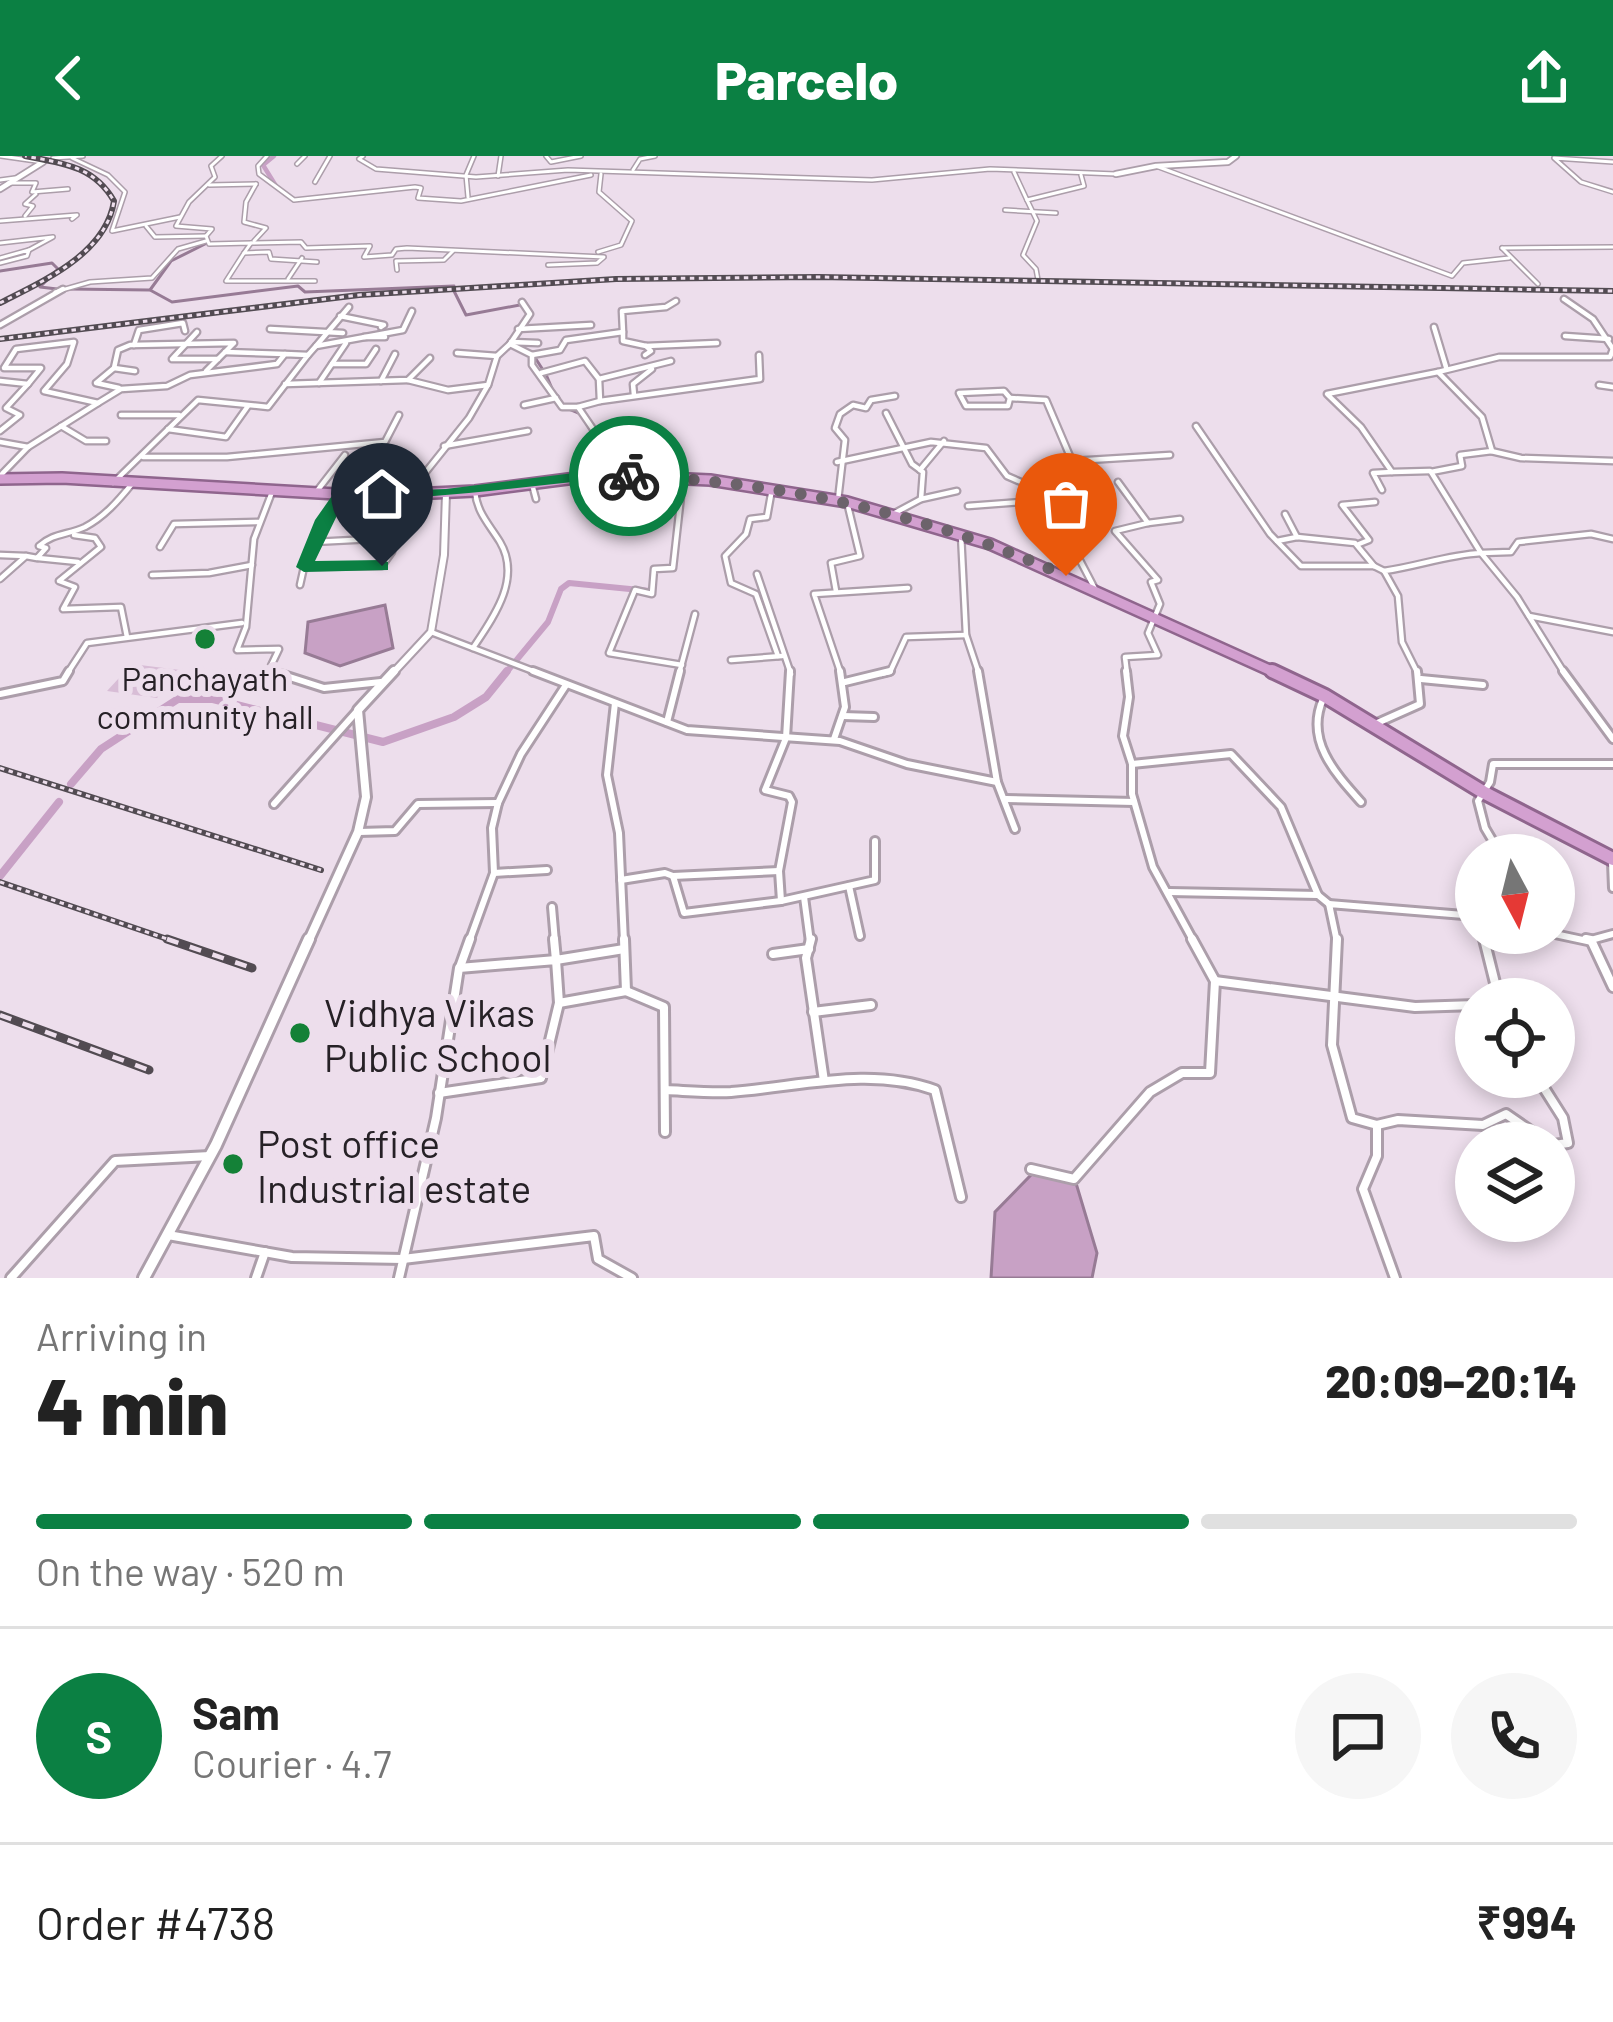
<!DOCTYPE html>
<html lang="en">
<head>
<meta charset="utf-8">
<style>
	:root { --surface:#fff; --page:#f6f6f6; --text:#222; --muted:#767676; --line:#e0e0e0; --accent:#0b8043 }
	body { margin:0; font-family:Barlow,sans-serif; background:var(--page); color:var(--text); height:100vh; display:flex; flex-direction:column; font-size:45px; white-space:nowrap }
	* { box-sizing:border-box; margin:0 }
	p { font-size:39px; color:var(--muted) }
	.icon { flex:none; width:66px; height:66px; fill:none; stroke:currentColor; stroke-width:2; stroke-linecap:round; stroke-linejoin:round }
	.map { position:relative; height:1122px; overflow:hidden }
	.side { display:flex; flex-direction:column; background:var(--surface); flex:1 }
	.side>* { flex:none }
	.needle { width:78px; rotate:173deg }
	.tools { position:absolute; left:1455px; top:678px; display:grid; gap:24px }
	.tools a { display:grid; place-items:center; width:120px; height:120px; border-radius:50%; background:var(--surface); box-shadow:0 6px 18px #0003; font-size:60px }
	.pin { position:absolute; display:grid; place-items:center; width:102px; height:102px; color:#fff; margin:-123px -51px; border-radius:50% 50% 50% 0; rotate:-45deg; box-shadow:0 0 12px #0007 }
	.pin .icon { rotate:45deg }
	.courier { position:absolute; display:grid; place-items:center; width:120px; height:120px; margin:-60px; border:9px solid #0b8043; border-radius:50%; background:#fff; color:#222; box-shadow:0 3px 15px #0007 }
	.headline em { font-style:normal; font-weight:800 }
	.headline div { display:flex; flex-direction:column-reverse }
	.headline { display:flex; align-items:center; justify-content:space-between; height:204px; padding:0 36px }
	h1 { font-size:78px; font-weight:800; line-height:90px }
	.bar { display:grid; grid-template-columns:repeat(4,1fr); gap:18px 12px; align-content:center; height:144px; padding:0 36px }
	.bar i { height:15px; border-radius:9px; background:var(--line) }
	.bar .selected { background:var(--accent) }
	.bar p { grid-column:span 4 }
	.line { display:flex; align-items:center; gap:30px; padding:0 36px; border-top:3px solid var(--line) }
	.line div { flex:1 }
	.round { display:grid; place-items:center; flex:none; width:126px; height:126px; border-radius:63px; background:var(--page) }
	header { display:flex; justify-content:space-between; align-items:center; height:156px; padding:0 36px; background:var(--accent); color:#fff; font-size:54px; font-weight:800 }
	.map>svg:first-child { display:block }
	.green { fill:#d8bdd6 }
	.water { fill:#c8a1c5; stroke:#977b95; stroke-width:3 }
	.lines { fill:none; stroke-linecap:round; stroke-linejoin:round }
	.stream { stroke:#977b95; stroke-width:3 }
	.canal-far2 { stroke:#c8a1c5; stroke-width:4.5 }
	.canal-far1 { stroke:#c8a1c5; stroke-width:6 }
	.canal { stroke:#c8a1c5; stroke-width:8 }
	.minor-far3-casing { stroke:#ac9eaa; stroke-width:6 }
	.minor-far2-casing { stroke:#ac9eaa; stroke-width:9 }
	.minor-far1-casing { stroke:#ac9eaa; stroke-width:12 }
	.minor-casing { stroke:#ac9eaa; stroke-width:14 }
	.tertiary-far3-casing { stroke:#ac9eaa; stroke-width:8 }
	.tertiary-far2-casing { stroke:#ac9eaa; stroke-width:10 }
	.tertiary-far1-casing { stroke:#ac9eaa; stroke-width:14 }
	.tertiary-casing { stroke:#ac9eaa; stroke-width:16 }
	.trunk-far1-casing { stroke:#8f658d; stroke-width:14 }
	.trunk-casing { stroke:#8f658d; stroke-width:18 }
	.minor-far3 { stroke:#fff; stroke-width:3 }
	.minor-far2 { stroke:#fff; stroke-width:4.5 }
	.minor-far1 { stroke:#fff; stroke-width:6 }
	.minor { stroke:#fff; stroke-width:8 }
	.tertiary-far3 { stroke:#fff; stroke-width:4.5 }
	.tertiary-far2 { stroke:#fff; stroke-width:6 }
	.tertiary-far1 { stroke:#fff; stroke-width:8 }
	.tertiary { stroke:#fff; stroke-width:10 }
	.trunk-far1 { stroke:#d3a0d0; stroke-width:9 }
	.trunk { stroke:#d3a0d0; stroke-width:12 }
	.rail-far1-casing { stroke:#524b52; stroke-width:6 }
	.rail-casing { stroke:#524b52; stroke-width:9 }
	.rail-far1 { stroke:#eddeec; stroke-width:3; stroke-dasharray:4.5; stroke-linecap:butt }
	.rail { stroke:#eddeec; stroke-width:4.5; stroke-dasharray:12; stroke-linecap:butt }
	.route { fill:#0b8043 }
	.done { stroke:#6c636b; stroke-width:12; stroke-dasharray:0 21.6 }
	.poi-dot { fill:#148137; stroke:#eddeec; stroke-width:4.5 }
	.labels { text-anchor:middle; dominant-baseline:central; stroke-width:12; stroke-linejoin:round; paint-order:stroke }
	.poi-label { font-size:33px; fill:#262126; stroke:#eddeec }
	.near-poi-label { font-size:39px; fill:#262126; stroke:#eddeec; text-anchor:start }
</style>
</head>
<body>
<header><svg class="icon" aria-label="back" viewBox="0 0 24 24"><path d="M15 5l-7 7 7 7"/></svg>Parcelo<svg class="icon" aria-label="share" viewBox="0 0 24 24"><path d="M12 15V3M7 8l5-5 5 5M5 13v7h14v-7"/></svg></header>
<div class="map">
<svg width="1613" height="1122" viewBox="0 0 1613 1122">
	<rect width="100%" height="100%" fill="#eddeec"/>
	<!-- green -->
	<path class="green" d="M132 508 180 514 157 542 107 535Z"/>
	<!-- water -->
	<g class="water">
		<path d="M385 449 393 492 340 510 305 497 308 466Z"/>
		<path d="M1032 1018 1076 1027 1097 1097 1092 1122H991L995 1056Z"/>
	</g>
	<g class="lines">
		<!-- stream -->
		<g class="stream">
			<path d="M205 88 171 105 150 134 172 146 298 130 305 136 454 130"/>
			<path d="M0 115 52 107 58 113 40 131 57 133"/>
			<path d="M69 133 149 134"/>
			<path d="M454 135 466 159 525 148 532 157"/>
			<path d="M534 200 543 214"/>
			<path d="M545 216 553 235"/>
			<path d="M569 253 581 258 598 287"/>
		</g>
		<!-- canal-far2 -->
		<path class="canal-far2" d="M274 0 263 9 276 30"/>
		<!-- canal-far1 -->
		<path class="canal-far1" d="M505 518 548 466 561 433 569 427 650 435"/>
		<!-- canal -->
		<g class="canal">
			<path d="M71 628 101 593 178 543H213L383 586 454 561 486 541 507 515"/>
			<path d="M0 720 59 646"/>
		</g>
		<defs>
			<g id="minor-far3">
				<path d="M1 0 43 6"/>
				<path d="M222 0 211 10 215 21 189 46 176 70 212 73 206 80 209 88 251 87 244 97 269 96 271 103 317 106"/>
				<path d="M267 0 258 10 259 18 294 44 415 31 421 32 418 42 461 45 591 19"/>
				<path d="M363 0 359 3 376 13 476 21 568 14 872 24 990 13 1116 18"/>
				<path d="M546 0 551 6 581 0"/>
				<path d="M53 2 83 0"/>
				<path d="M72 2 108 19 125 36 112 75 180 61"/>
				<path d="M1613 6 1554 2 1581 26 1613 36"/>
				<path d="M297 8 305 0"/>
				<path d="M1156 10 1452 120 1463 107 1509 102"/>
				<path d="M633 14 640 3 655 0"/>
				<path d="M1014 16 1027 44"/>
				<path d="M498 20 501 0"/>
				<path d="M0 24 15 22"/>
				<path d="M315 26 330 0"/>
				<path d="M8 27H36L32 36 68 33"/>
				<path d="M209 29 256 28"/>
				<path d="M468 41 466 19 474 0"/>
				<path d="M1005 54 1056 57"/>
				<path d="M25 60 33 50 25 48 36 38"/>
				<path d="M0 65 77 59 72 63"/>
				<path d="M146 70 155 81 206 80"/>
				<path d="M254 85 266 72 244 66 246 46 256 28"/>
				<path d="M0 87 53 81 29 94"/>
				<path d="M251 87 301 86 306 92 370 90 364 101 392 99 396 93 407 92 604 101 597 107 548 109"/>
				<path d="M1502 92 1613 91"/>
				<path d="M1502 92 1538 128"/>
				<path d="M598 96 621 89 632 65 599 36 601 18"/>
				<path d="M244 97 226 125H315"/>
				<path d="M0 102 29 94 27 100 0 107"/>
				<path d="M397 114 396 105 444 104 453 95"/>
				<path d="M288 123 302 102"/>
				<path d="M1038 124 1036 113 1023 99 1037 65 1027 44 1084 30 1081 19"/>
				<path d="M55 136 90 126 152 122 178 93 206 85"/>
			</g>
			<g id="minor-far2">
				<path d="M1564 143 1593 163 1613 193"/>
				<path d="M522 146 530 158 510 188 532 199V209L562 251H578L625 320"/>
				<path d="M340 160 384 169 381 171"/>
				<path d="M0 169 63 133"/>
				<path d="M1434 171 1446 211"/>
				<path d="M270 173 343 177"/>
				<path d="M518 173 591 169"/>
				<path d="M197 176 172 203H218"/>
				<path d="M623 176 622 155 666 151 676 145"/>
				<path d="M1565 180 1609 183"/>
				<path d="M364 181H385"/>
				<path d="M511 186 538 187"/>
				<path d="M134 189 139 174 183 167 185 175"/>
				<path d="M316 190 349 151"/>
				<path d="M225 196 285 198"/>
				<path d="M457 197 497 200"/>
				<path d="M308 199 316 190 403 174 412 155"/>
				<path d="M532 199 560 194 566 184 623 176V185L646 190 717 187"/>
				<path d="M645 199 651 195 646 190"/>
				<path d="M332 208H366L376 193"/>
				<path d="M114 212 135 215"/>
				<path d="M541 217 585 205 599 223 600 245 578 251"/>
				<path d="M599 223 671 205"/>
				<path d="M408 224 448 234 488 229 497 200 510 188"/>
				<path d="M0 225 28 228 6 252 20 259 0 275"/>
				<path d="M381 225 395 198"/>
				<path d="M319 227 346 187"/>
				<path d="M28 228 41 212H4L16 193 74 186 67 208 44 235 98 247 28 291"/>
				<path d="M285 228 408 224 430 202"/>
				<path d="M1599 229 1613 231"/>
				<path d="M119 232 96 227 114 212 118 194 130 189 234 187 206 215"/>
				<path d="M1004 235 1010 242 1008 250H966L959 237Z"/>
				<path d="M634 239 633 228 652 213"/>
				<path d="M1010 242 1046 244 1072 305 1037 324 1036 332"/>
				<path d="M600 245 760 223 759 199"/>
				<path d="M98 247 121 233 167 230 190 219 277 208 285 198 308 199 268 251 198 244 113 327"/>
				<path d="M524 249 556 242"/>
				<path d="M886 257 912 308 923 316 921 343"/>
				<path d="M121 259H179"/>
				<path d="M61 270 86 285H106"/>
				<path d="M1196 270 1270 378 1301 410H1374L1384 415"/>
				<path d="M168 273 226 281 248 250"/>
				<path d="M0 286 28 291 0 320"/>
				<path d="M444 290 528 275"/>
				<path d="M1491 295 1521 302 1613 305"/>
				<path d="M143 301H227L385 286 399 259"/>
				<path d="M1072 305 1170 299"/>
				<path d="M1072 305 1085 317"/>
				<path d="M837 306 931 286 986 292 1007 320 1037 333 1050 347 1095 433"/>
				<path d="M920 314 944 285"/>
				<path d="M1430 315 1392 316 1361 271 1327 238 1438 216"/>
				<path d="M1118 326 1148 367 1115 375 1158 424 1151 426 1160 448 1148 477 1158 499 1125 501 1127 518"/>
				<path d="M532 328 536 343"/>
				<path d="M772 333 767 361 750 363 746 378 725 400 731 427 756 438 778 500"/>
				<path d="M1382 334 1373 317 1392 316"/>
				<path d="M317 335 345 299"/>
				<path d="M272 336 254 383 246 471 237 494 279 493 269 514 276 518"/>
				<path d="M409 337 469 262 488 229"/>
				<path d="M838 344 845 284 835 272 840 258 853 249 866 252 871 244 895 240"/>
				<path d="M968 350 1048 344"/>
				<path d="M893 358 921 343 957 335"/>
				<path d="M1285 358 1297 381"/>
				<path d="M1148 367 1180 363"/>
				<path d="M961 378 966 479 979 518"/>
				<path d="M74 379 95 382 101 391 59 425 75 431 63 453 121 451 127 481"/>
				<path d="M392 382 396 371"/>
				<path d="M392 382V396L382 410 304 411 314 386Z"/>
				<path d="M1277 385 1297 381 1355 387 1374 410"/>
				<path d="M314 386 340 340"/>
				<path d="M1359 388 1369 384 1342 349 1375 346"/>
				<path d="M160 391 174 368 259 366"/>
				<path d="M1481 397 1517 441 1565 518"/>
				<path d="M1481 397 1511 396 1518 386 1591 378 1613 383"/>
				<path d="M0 399 26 400"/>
				<path d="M38 402 78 406"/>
				<path d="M757 418 791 518"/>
				<path d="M152 419 209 417 252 409"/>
				<path d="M0 423 26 400 37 402 46 392 39 390C53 377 68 379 85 371 104 361 118 345 131 329"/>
				<path d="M300 429 304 411"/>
				<path d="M836 435 831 407 860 400 847 346"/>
				<path d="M1529 460 1613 476"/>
				<path d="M431 476 541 518"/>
				<path d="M473 492C493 462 522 423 500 386 489 368 477 357 475 335"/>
				<path d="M731 504 782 500"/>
				<path d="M682 509 609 497 635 434 652 438 654 413 673 412 683 322"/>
				<path d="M67 518 87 487 242 467"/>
				<path d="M679 518 695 458"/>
				<path d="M841 518 814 438 908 432"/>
				<path d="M881 518 890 516 906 481 966 479"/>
				<path d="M1418 518 1402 486 1398 440 1384 415C1419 410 1447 399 1481 397L1431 316 1462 310 1460 299 1492 295 1482 261 1438 216 1499 201H1610L1613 193"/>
			</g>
			<g id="minor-far1">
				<path d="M271 515 324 532 381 526"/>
				<path d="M533 515 687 574 840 585 907 608 997 626"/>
				<path d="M978 515 997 626 1015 673"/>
				<path d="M1126 515 1129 541 1123 580 1132 608V638L1153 711 1194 786"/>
				<path d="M1563 515 1613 583"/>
				<path d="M1421 523 1483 529"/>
				<path d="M845 526 890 515"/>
				<path d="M0 538 63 525 69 515"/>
				<path d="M1323 543C1305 584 1334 616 1361 646"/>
				<path d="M615 547 607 619 619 677 624 786"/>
				<path d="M843 560 874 561"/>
				<path d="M667 566 680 515"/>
				<path d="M1375 568 1420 548 1417 515"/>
				<path d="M834 583 845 551 840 515"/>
				<path d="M1132 608 1231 598 1281 651 1318 739 1329 748"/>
				<path d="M1006 643 1134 646"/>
				<path d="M274 648 358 554"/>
				<path d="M359 676 395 675 418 648 498 647"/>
				<path d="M1501 699 1485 672 1478 645 1490 626 1493 608H1613"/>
				<path d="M1612 706 1613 732"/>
				<path d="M494 717 547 714"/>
				<path d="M673 720 779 715"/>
				<path d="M621 724 665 717 673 720 684 757 781 745 875 724V685"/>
				<path d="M849 730 860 780"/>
				<path d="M1169 736 1318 739"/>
				<path d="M804 741 810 786"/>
				<path d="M781 745 779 715 792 646 789 640 765 634 786 582 790 515"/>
				<path d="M552 751 555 786"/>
				<path d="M1482 777 1484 786"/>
				<path d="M1550 777 1592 786"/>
				<path d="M1591 784 1613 778"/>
				<path d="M469 786 494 717 492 672 498 647 521 598 566 529"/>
				<path d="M1337 786 1329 748 1476 760"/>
			</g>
			<g id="minor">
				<path d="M554 783 556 804 624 793"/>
				<path d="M811 783 806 802 824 925"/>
				<path d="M1337 783 1332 889 1352 962 1377 969V1000L1363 1033 1395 1122"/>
				<path d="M1484 783 1499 843"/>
				<path d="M1586 783 1591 784 1613 831"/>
				<path d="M773 798 809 793"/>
				<path d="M460 811 470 783"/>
				<path d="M1215 825 1415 851 1476 849"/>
				<path d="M626 835 664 851 665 976"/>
				<path d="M813 856 871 849"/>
				<path d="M1537 921 1563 962 1568 987 1554 989"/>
				<path d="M666 934C688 935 710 937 731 936 799 931 869 910 935 934L961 1041"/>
				<path d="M439 937 541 922 559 847"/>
				<path d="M1377 969 1398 964 1483 969 1506 958 1548 987"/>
				<path d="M1031 1013 1074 1023 1150 936 1182 917H1210L1215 825 1192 783"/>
				<path d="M168 1079 292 1101 403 1103 594 1080 598 1103 632 1122"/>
				<path d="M11 1122 115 1005 210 1000"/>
				<path d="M256 1122 265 1096"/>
				<path d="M399 1122 436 962 459 812 556 804 559 847 626 835 624 783"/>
			</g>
			<g id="tertiary-far3">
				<path d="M1116 18 1156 10 1228 6 1236 0"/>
				<path d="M0 33 43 6"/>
			</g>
			<path id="tertiary-far2" d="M392 518 431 476 444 399 446 337"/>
			<path id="tertiary-far1" d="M308 786 358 676 366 641 358 554 394 515"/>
			<path id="tertiary" d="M144 1122 216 989 309 783"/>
			<path id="trunk-far1" d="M0 323 62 322 371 340 475 335 599 319 710 324 847 346 990 388 1278 518"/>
			<path id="trunk" d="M1272 515 1325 540 1483 636 1613 703"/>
		</defs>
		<!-- minor-far3 casing -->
		<use href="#minor-far3" class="minor-far3-casing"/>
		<!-- minor-far2 casing -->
		<use href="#minor-far2" class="minor-far2-casing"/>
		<!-- minor-far1 casing -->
		<use href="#minor-far1" class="minor-far1-casing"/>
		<!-- minor casing -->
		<use href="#minor" class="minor-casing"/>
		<!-- tertiary-far3 casing -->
		<use href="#tertiary-far3" class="tertiary-far3-casing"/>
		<!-- tertiary-far2 casing -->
		<use href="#tertiary-far2" class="tertiary-far2-casing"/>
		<!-- tertiary-far1 casing -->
		<use href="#tertiary-far1" class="tertiary-far1-casing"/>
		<!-- tertiary casing -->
		<use href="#tertiary" class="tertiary-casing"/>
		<!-- trunk-far1 casing -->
		<use href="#trunk-far1" class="trunk-far1-casing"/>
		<!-- trunk casing -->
		<use href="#trunk" class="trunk-casing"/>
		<!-- minor-far3 -->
		<use href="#minor-far3" class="minor-far3"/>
		<!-- minor-far2 -->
		<use href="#minor-far2" class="minor-far2"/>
		<!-- minor-far1 -->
		<use href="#minor-far1" class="minor-far1"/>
		<!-- minor -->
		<use href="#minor" class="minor"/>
		<!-- tertiary-far3 -->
		<use href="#tertiary-far3" class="tertiary-far3"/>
		<!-- tertiary-far2 -->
		<use href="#tertiary-far2" class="tertiary-far2"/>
		<!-- tertiary-far1 -->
		<use href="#tertiary-far1" class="tertiary-far1"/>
		<!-- tertiary -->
		<use href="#tertiary" class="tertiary"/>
		<!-- trunk-far1 -->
		<use href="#trunk-far1" class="trunk-far1"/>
		<!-- trunk -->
		<use href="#trunk" class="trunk"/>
		<defs>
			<g id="rail-far1">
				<path d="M0 147C43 125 106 98 114 45 94 10 62 7 25 0"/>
				<path d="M0 183 359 139 616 123 818 121 1613 135"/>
				<path d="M0 612 321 714"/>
				<path d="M0 726 176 786"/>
			</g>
			<g id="rail">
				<path d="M167 783 252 812"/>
				<path d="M0 859 149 914"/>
			</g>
		</defs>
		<!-- rail-far1 casing -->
		<use href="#rail-far1" class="rail-far1-casing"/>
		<!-- rail casing -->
		<use href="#rail" class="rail-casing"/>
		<!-- rail-far1 -->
		<use href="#rail-far1" class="rail-far1"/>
		<!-- rail -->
		<use href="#rail" class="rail"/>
	</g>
	<!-- route -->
	<path class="route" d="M598 314 637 320C624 328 606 323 591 324 508 333 428 343 344 345L315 405 382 404 388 406V414L304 416 296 411 315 364 334 337 446 333Z"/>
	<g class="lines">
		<!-- done -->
		<path class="done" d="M629 320C781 325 927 358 1066 420"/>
	</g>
	<!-- markers -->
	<g class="poi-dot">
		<circle cx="205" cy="483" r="12"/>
		<circle cx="300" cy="877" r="12"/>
		<circle cx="233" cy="1008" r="12"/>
	</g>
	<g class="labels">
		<!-- poi labels -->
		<g class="poi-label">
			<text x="205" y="522">Panchayath<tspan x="205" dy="38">community hall</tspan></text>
		</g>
		<!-- near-poi labels -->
		<g class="near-poi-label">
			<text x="324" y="855">Vidhya Vikas<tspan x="324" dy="45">Public School</tspan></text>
			<text x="257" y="986">Post office<tspan x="257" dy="45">Industrial estate</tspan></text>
		</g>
	</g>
</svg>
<div class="tools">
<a><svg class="needle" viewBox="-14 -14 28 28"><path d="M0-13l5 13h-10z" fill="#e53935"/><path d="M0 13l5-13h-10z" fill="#767676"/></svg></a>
<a><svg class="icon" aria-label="locate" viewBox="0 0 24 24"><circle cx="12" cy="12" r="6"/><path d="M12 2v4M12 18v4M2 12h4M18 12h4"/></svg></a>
<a><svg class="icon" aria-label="layers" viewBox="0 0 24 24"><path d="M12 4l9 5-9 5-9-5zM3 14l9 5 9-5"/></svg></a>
</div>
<div class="pin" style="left:1066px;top:420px;background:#ea580c"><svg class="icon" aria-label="bag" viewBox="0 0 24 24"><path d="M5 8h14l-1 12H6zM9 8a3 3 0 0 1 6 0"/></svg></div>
<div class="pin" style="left:382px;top:410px;background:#1f2937"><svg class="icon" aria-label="home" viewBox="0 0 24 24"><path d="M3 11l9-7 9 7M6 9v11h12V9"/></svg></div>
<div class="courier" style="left:629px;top:320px"><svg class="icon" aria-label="bike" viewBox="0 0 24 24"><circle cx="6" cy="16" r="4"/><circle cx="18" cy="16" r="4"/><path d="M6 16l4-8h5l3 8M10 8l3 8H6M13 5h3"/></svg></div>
</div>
<section class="side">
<div class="headline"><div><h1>4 min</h1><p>Arriving in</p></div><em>20:09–20:14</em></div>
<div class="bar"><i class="selected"></i><i class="selected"></i><i class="selected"></i><i></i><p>On the way · 520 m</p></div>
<div class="line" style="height:216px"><b class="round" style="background:var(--accent);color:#fff">S</b><div><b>Sam</b><p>Courier · 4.7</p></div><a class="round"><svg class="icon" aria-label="chat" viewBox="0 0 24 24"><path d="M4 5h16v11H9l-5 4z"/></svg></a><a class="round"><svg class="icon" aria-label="phone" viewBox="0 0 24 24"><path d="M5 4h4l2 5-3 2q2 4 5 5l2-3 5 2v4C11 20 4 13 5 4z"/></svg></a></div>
<div class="line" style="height:156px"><div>Order #4738</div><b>₹994</b></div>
</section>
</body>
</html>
